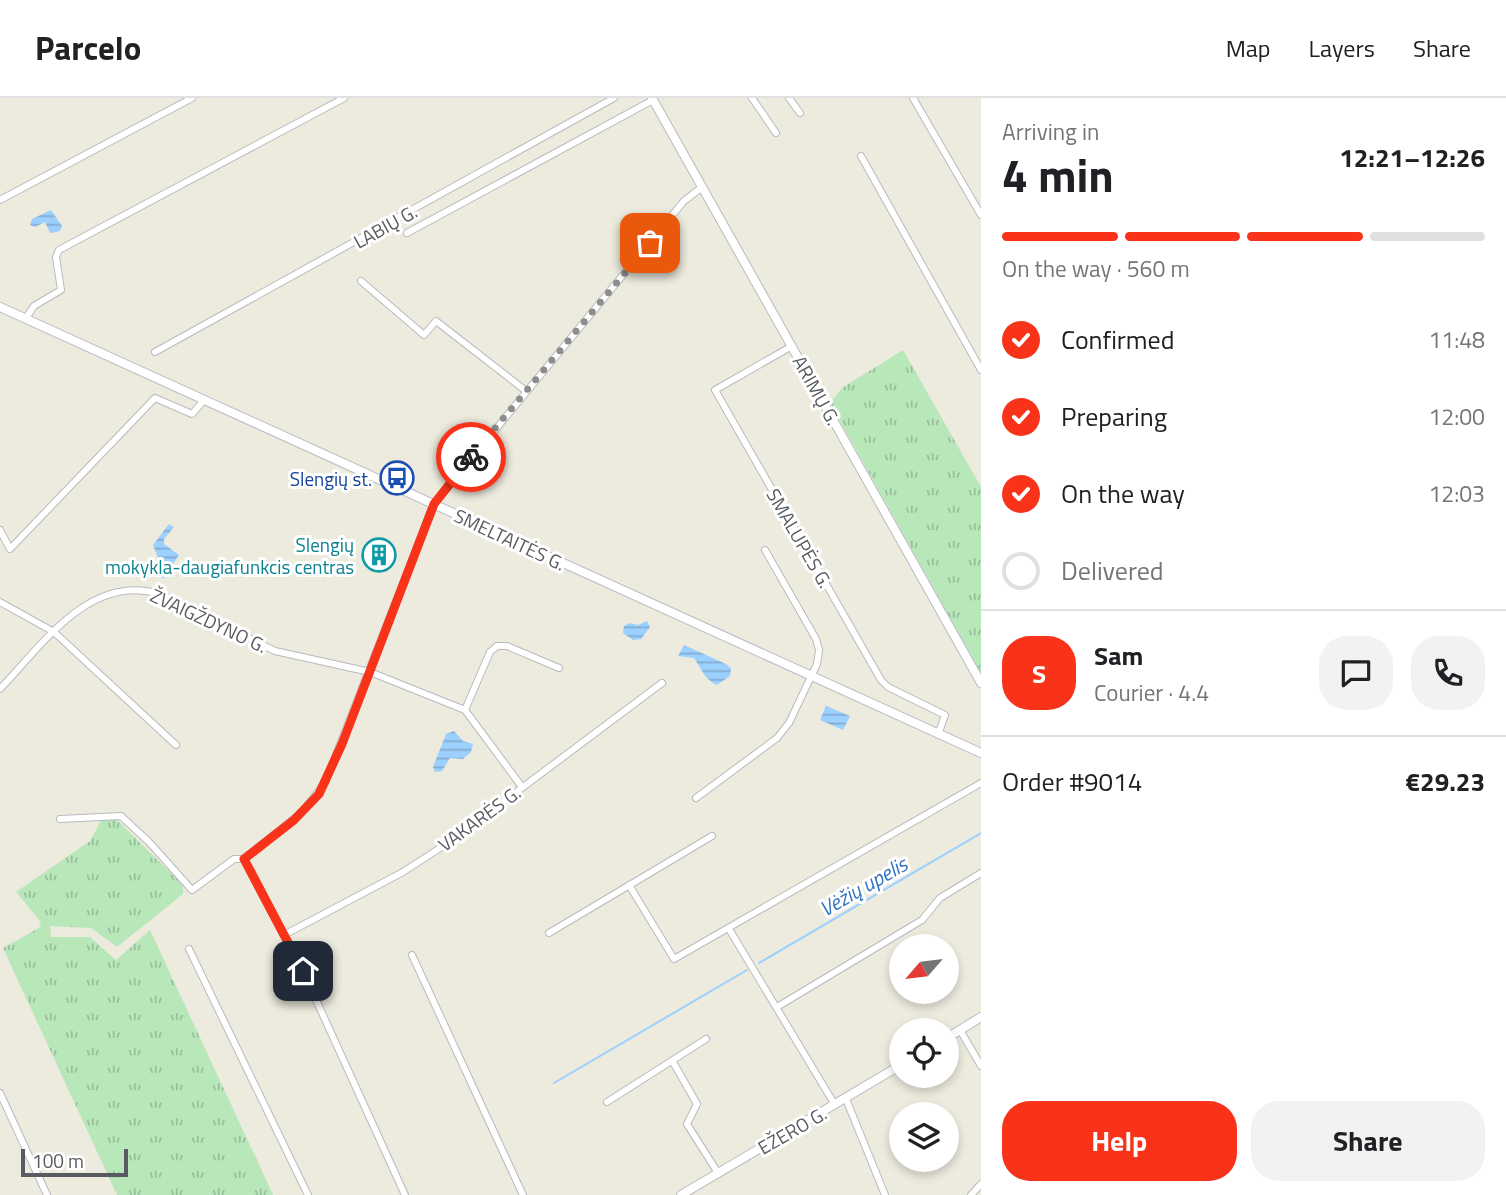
<!DOCTYPE html>
<html lang="en">
<head>
<meta charset="utf-8">
<style>
	:root { --surface:#fff; --page:#f2f2f2; --text:#202124; --muted:#757577; --line:#e0e0e0; --accent:#f83319 }
	body { margin:0; font-family:"Titillium Web",sans-serif; background:var(--page); color:var(--text); height:100vh; display:flex; flex-direction:column; font-size:26px; white-space:nowrap }
	* { box-sizing:border-box; margin:0 }
	p { font-size:23px; color:var(--muted) }
	.icon { flex:none; width:38px; height:38px; fill:none; stroke:currentColor; stroke-width:2; stroke-linecap:round; stroke-linejoin:round }
	.map { position:relative; flex:1; overflow:hidden }
	.sheet { display:flex; flex-direction:column; background:var(--surface); width:525px }
	.sheet>* { flex:none }
	.needle { width:46px; rotate:242deg }
	.controls { position:absolute; left:889px; top:836px; display:grid; gap:14px }
	.controls a { display:grid; place-items:center; width:70px; height:70px; border-radius:50%; background:var(--surface); box-shadow:0 4px 10px #0003; font-size:35px }
	.scale { position:absolute; left:21px; bottom:18px; width:107px; box-sizing:border-box; padding-left:7px; border:4px solid #585c61; border-top:0; font-size:19px; line-height:24px; white-space:nowrap; color:#585c61; -webkit-text-stroke:5px #fff; paint-order:stroke }
	.pin { position:absolute; display:grid; place-items:center; width:60px; height:60px; color:#fff; margin:-30px; border-radius:14px; box-shadow:0 4px 10px #0006 }
	.courier { position:absolute; display:grid; place-items:center; width:70px; height:70px; margin:-35px; border:5px solid #f83319; border-radius:50%; background:#fff; color:#222; box-shadow:0 2px 9px #0007 }
	.head em { font-style:normal; font-weight:700 }
	.head div { display:flex; flex-direction:column-reverse }
	.head { display:flex; align-items:center; justify-content:space-between; height:119px; padding:0 21px }
	h1 { font-size:46px; font-weight:700; line-height:52px }
	.bar { display:grid; grid-template-columns:repeat(4,1fr); gap:10px 7px; align-content:center; height:84px; padding:0 21px }
	.bar i { height:9px; border-radius:5px; background:var(--line) }
	.bar .on { background:var(--accent) }
	.bar p { grid-column:span 4 }
	.line { display:flex; align-items:center; gap:18px; padding:0 21px; border-top:2px solid var(--line) }
	.line div { flex:1 }
	.round { display:grid; place-items:center; flex:none; width:74px; height:74px; border-radius:28px; background:var(--page) }
	ol { padding:0 21px; list-style:none }
	li { display:flex; align-items:center; gap:21px; height:77px }
	li p { margin-inline-start:auto }
	li .icon { padding:7px; border-radius:50%; background:var(--accent); color:#fff; stroke-width:4 }
	li:last-child { color:var(--muted) }
	li i { width:38px; height:38px; border:4px solid var(--line); border-radius:50% }
	.cta { display:flex; gap:14px; margin-top:auto; padding:14px 21px }
	.cta a { flex:1; height:80px; border-radius:28px; background:var(--accent); color:#fff; font-size:28px; font-weight:700; line-height:80px; text-align:center }
	.cta a+a { background:var(--page); color:var(--text) }
	header { display:flex; align-items:center; gap:42px; box-sizing:border-box; height:98px; padding:0 35px; background:var(--surface); border-bottom:2px solid var(--line) }
	header strong { font-size:33px }
	nav { display:flex; gap:38px; margin-inline-start:auto; font-size:24px }
	main { display:flex; flex:1; min-height:0 }
	.map>svg:first-child { display:block }
	.grass { fill:url(#grass-tufts) }
	.water { fill:url(#water-rules) }
	.lines { fill:none; stroke-linecap:round; stroke-linejoin:round }
	.stream { stroke:#9cd0ff; stroke-width:2 }
	.minor-casing { stroke:#b7babf; stroke-width:8 }
	.secondary-casing { stroke:#b8bbc2; stroke-width:10 }
	.minor { stroke:#fff; stroke-width:6 }
	.secondary { stroke:#fff; stroke-width:8 }
	.done { stroke:#8c8e8d; stroke-width:7; stroke-dasharray:0 12.6 }
	.route { stroke:#f83319; stroke-width:9 }
	.labels { text-anchor:middle; dominant-baseline:central; stroke-width:6; stroke-linejoin:round; paint-order:stroke }
	.street-label { font-size:19px; fill:#585c61; stroke:#fff }
	.transit-label { font-size:19px; fill:#164399; stroke:#fff; text-anchor:end }
	.culture-label { font-size:19px; fill:#0d838f; stroke:#fff; text-anchor:end }
	.water-label { font-size:21px; font-style:italic; fill:#3373c3; stroke:#fff }
</style>
</head>
<body>
<header>
<strong>Parcelo</strong>
<nav><a>Map</a><a>Layers</a><a>Share</a></nav>
</header>
<main>
<div class="map">
<svg width="981" height="1097" viewBox="0 0 981 1097">
	<defs>
		<pattern id="grass-tufts" width="24" height="20" patternUnits="userSpaceOnUse" patternTransform="scale(1.75)"><rect width="24" height="20" fill="#b8e7ba"/><path d="M3 7l-1-3M5 7V3M7 7l1-3M15 17l-1-3M17 17v-4M19 17l1-3" fill="none" stroke="#98be9b"/></pattern>
		<pattern id="water-rules" width="6" height="5" patternUnits="userSpaceOnUse" patternTransform="scale(1.75)"><rect width="6" height="5" fill="#9cd0ff"/><path d="M0 2.5h6" fill="none" stroke="#82acd2"/></pattern>
	</defs>
	<rect width="100%" height="100%" fill="#edeade"/>
	<!-- grass -->
	<g class="grass">
		<path d="M903 252 981 389V575L830 305 842 290Z"/>
		<path d="M115 720 183 787V796L117 849 91 830 50 828 51 839H90L116 862 150 832 273 1097H117L3 850 39 830 41 824 16 794 90 743 102 721Z"/>
	</g>
	<!-- water -->
	<g class="water">
		<path d="M51 112 62 128 60 133 50 135 45 124 35 129 30 127 32 121Z"/>
		<path d="M169 426 174 429 164 441V446L179 457 163 481 157 473 159 462 153 447Z"/>
		<path d="M647 523 650 529 641 541 633 542 623 535 624 528 629 525 638 527Z"/>
		<path d="M684 547 726 566 731 570 730 578 717 587C704 581 701 570 694 560L678 558Z"/>
		<path d="M826 608 850 618 843 632 820 622Z"/>
		<path d="M454 633 463 643 473 646 471 654 463 661 450 660 442 673 435 674 433 669 446 636Z"/>
	</g>
	<g class="lines">
		<!-- stream -->
		<g class="stream">
			<path d="M759 865 981 735"/>
			<path d="M554 985 747 872"/>
		</g>
		<defs>
			<g id="minor">
				<path d="M752 0 776 35"/>
				<path d="M789 0 800 15"/>
				<path d="M913 0 981 117"/>
				<path d="M861 58 981 272"/>
				<path d="M0 102 192 0"/>
				<path d="M407 135 653 2"/>
				<path d="M361 183 424 237 436 223 526 293"/>
				<path d="M26 220 34 208 61 192 56 159 59 152 344 0"/>
				<path d="M792 248 715 292 881 582 888 589 945 617 938 637"/>
				<path d="M155 254 614 0"/>
				<path d="M0 432 10 451 155 300 192 316 204 302"/>
				<path d="M0 504 54 534 176 647"/>
				<path d="M0 591C43 546 90 475 160 496L275 553 370 574 465 612 522 689"/>
				<path d="M465 612 490 554 497 548H507L559 570"/>
				<path d="M696 700 777 640 789 625 817 566 819 552 816 541 765 452"/>
				<path d="M60 721 121 718 149 744 192 792 234 761H244"/>
				<path d="M244 761 302 714 325 685 434 406 684 103 701 90"/>
				<path d="M244 761 303 873"/>
				<path d="M629 787 674 861 981 685"/>
				<path d="M729 831 835 1007"/>
				<path d="M549 835 712 738"/>
				<path d="M284 837 403 774 451 743 662 585"/>
				<path d="M189 851 308 1097"/>
				<path d="M412 857 523 1097"/>
				<path d="M307 882 405 1097"/>
				<path d="M777 909 922 822 940 800 981 775"/>
				<path d="M960 932 981 968"/>
				<path d="M673 964 697 1006 687 1026 718 1075"/>
				<path d="M0 995 47 1097"/>
				<path d="M846 1001 885 1097"/>
				<path d="M607 1004 706 941"/>
				<path d="M971 1097 981 1086"/>
			</g>
			<g id="secondary">
				<path d="M652 0 981 585"/>
				<path d="M0 209 981 655"/>
				<path d="M947 940 981 919"/>
				<path d="M681 1097 901 967"/>
			</g>
		</defs>
		<!-- minor casing -->
		<use href="#minor" class="minor-casing"/>
		<!-- secondary casing -->
		<use href="#secondary" class="secondary-casing"/>
		<!-- minor -->
		<use href="#minor" class="minor"/>
		<!-- secondary -->
		<use href="#secondary" class="secondary"/>
	</g>
	<g class="lines">
		<!-- done -->
		<path class="done" d="M471 359 650 145"/>
		<!-- route -->
		<path class="route" d="M303 873 244 761 294 722 319 696 342 646 434 406 471 359"/>
	</g>
	<!-- icons -->
	<defs>
		<symbol id="bus-ring" viewBox="-11 -11 22 22"><circle r="9.5" fill="#fff" stroke="#1a4fb4" stroke-width="1.5"/><path d="M-5-6H5V4H4V6H2V4H-2V6H-4V4H-5ZM-3.5-4V0h7V-4ZM-3.5 1.2v1.5H-2V1.2ZM2 1.2v1.5H3.5V1.2Z" fill="#1a4fb4"/></symbol>
		<symbol id="building-ring" viewBox="-11 -11 22 22"><circle r="9.5" fill="#fff" stroke="#0f9aa8" stroke-width="1.5"/><path d="M-4-6H4V6H1V3H-1V6H-4ZM-2.5-4.3h1.7v1.8h-1.7ZM.8-4.3h1.7v1.8H.8ZM-2.5-1h1.7V.8h-1.7ZM.8-1h1.7V.8H.8Z" fill="#0f9aa8"/></symbol>
	</defs>
	<g fill-rule="evenodd">
		<use href="#bus-ring" x="378" y="361" width="38" height="38"/>
		<use href="#building-ring" x="360" y="438" width="38" height="38"/>
	</g>
	<g class="labels">
		<!-- street labels -->
		<g class="street-label">
			<text transform="translate(385 128) rotate(-29)">LABIŲ G.</text>
			<text transform="translate(817 292) rotate(61)">ARIMŲ G.</text>
			<text transform="translate(800 440) rotate(60)">SMALUPĖS G.</text>
			<text transform="translate(510 441) rotate(25)">SMELTAITĖS G.</text>
			<text transform="translate(209 522) rotate(25)">ŽVAIGŽDYNO G.</text>
			<text transform="translate(479 720) rotate(-36)">VAKARĖS G.</text>
			<text transform="translate(792 1032) rotate(-30)">EŽERO G.</text>
		</g>
		<!-- transit labels -->
		<g class="transit-label">
			<text x="372" y="380">Slengių st.</text>
		</g>
		<!-- culture labels -->
		<g class="culture-label">
			<text x="354" y="446">Slengių<tspan x="354" dy="22">mokykla-daugiafunkcis centras</tspan></text>
		</g>
		<!-- water labels -->
		<g class="water-label">
			<text transform="translate(863 788) rotate(-30)">Vėžių upelis</text>
		</g>
	</g>
</svg>
<div class="controls">
<a><svg class="needle" viewBox="-14 -14 28 28"><path d="M0-13l5 13h-10z" fill="#e53935"/><path d="M0 13l5-13h-10z" fill="#757577"/></svg></a>
<a><svg class="icon" aria-label="locate" viewBox="0 0 24 24"><circle cx="12" cy="12" r="6"/><path d="M12 2v4M12 18v4M2 12h4M18 12h4"/></svg></a>
<a><svg class="icon" aria-label="layers" viewBox="0 0 24 24"><path d="M12 4l9 5-9 5-9-5zM3 14l9 5 9-5"/></svg></a>
</div>
<div class="scale">100 m</div>
<div class="pin" style="left:650px;top:145px;background:#ea580c"><svg class="icon" aria-label="bag" viewBox="0 0 24 24"><path d="M5 8h14l-1 12H6zM9 8a3 3 0 0 1 6 0"/></svg></div>
<div class="pin" style="left:303px;top:873px;background:#1f2937"><svg class="icon" aria-label="home" viewBox="0 0 24 24"><path d="M3 11l9-7 9 7M6 9v11h12V9"/></svg></div>
<div class="courier" style="left:471px;top:359px"><svg class="icon" aria-label="bike" viewBox="0 0 24 24"><circle cx="6" cy="16" r="4"/><circle cx="18" cy="16" r="4"/><path d="M6 16l4-8h5l3 8M10 8l3 8H6M13 5h3"/></svg></div>
</div>
<section class="sheet">
<div class="head"><div><h1>4 min</h1><p>Arriving in</p></div><em>12:21–12:26</em></div>
<div class="bar"><i class="on"></i><i class="on"></i><i class="on"></i><i></i><p>On the way · 560 m</p></div>
<ol>
<li><svg class="icon" aria-label="check" viewBox="0 0 24 24"><path d="M5 12l5 5 9-10"/></svg>Confirmed<p>11:48</p></li>
<li><svg class="icon" aria-label="check" viewBox="0 0 24 24"><path d="M5 12l5 5 9-10"/></svg>Preparing<p>12:00</p></li>
<li><svg class="icon" aria-label="check" viewBox="0 0 24 24"><path d="M5 12l5 5 9-10"/></svg>On the way<p>12:03</p></li>
<li><i></i>Delivered</li>
</ol>
<div class="line" style="height:126px"><b class="round" style="background:var(--accent);color:#fff">S</b><div><b>Sam</b><p>Courier · 4.4</p></div><a class="round"><svg class="icon" aria-label="chat" viewBox="0 0 24 24"><path d="M4 5h16v11H9l-5 4z"/></svg></a><a class="round"><svg class="icon" aria-label="phone" viewBox="0 0 24 24"><path d="M5 4h4l2 5-3 2q2 4 5 5l2-3 5 2v4C11 20 4 13 5 4z"/></svg></a></div>
<div class="line" style="height:91px"><div>Order #9014</div><b>€29.23</b></div>
<div class="cta"><a>Help</a><a>Share</a></div>
</section>
</main>
</body>
</html>
